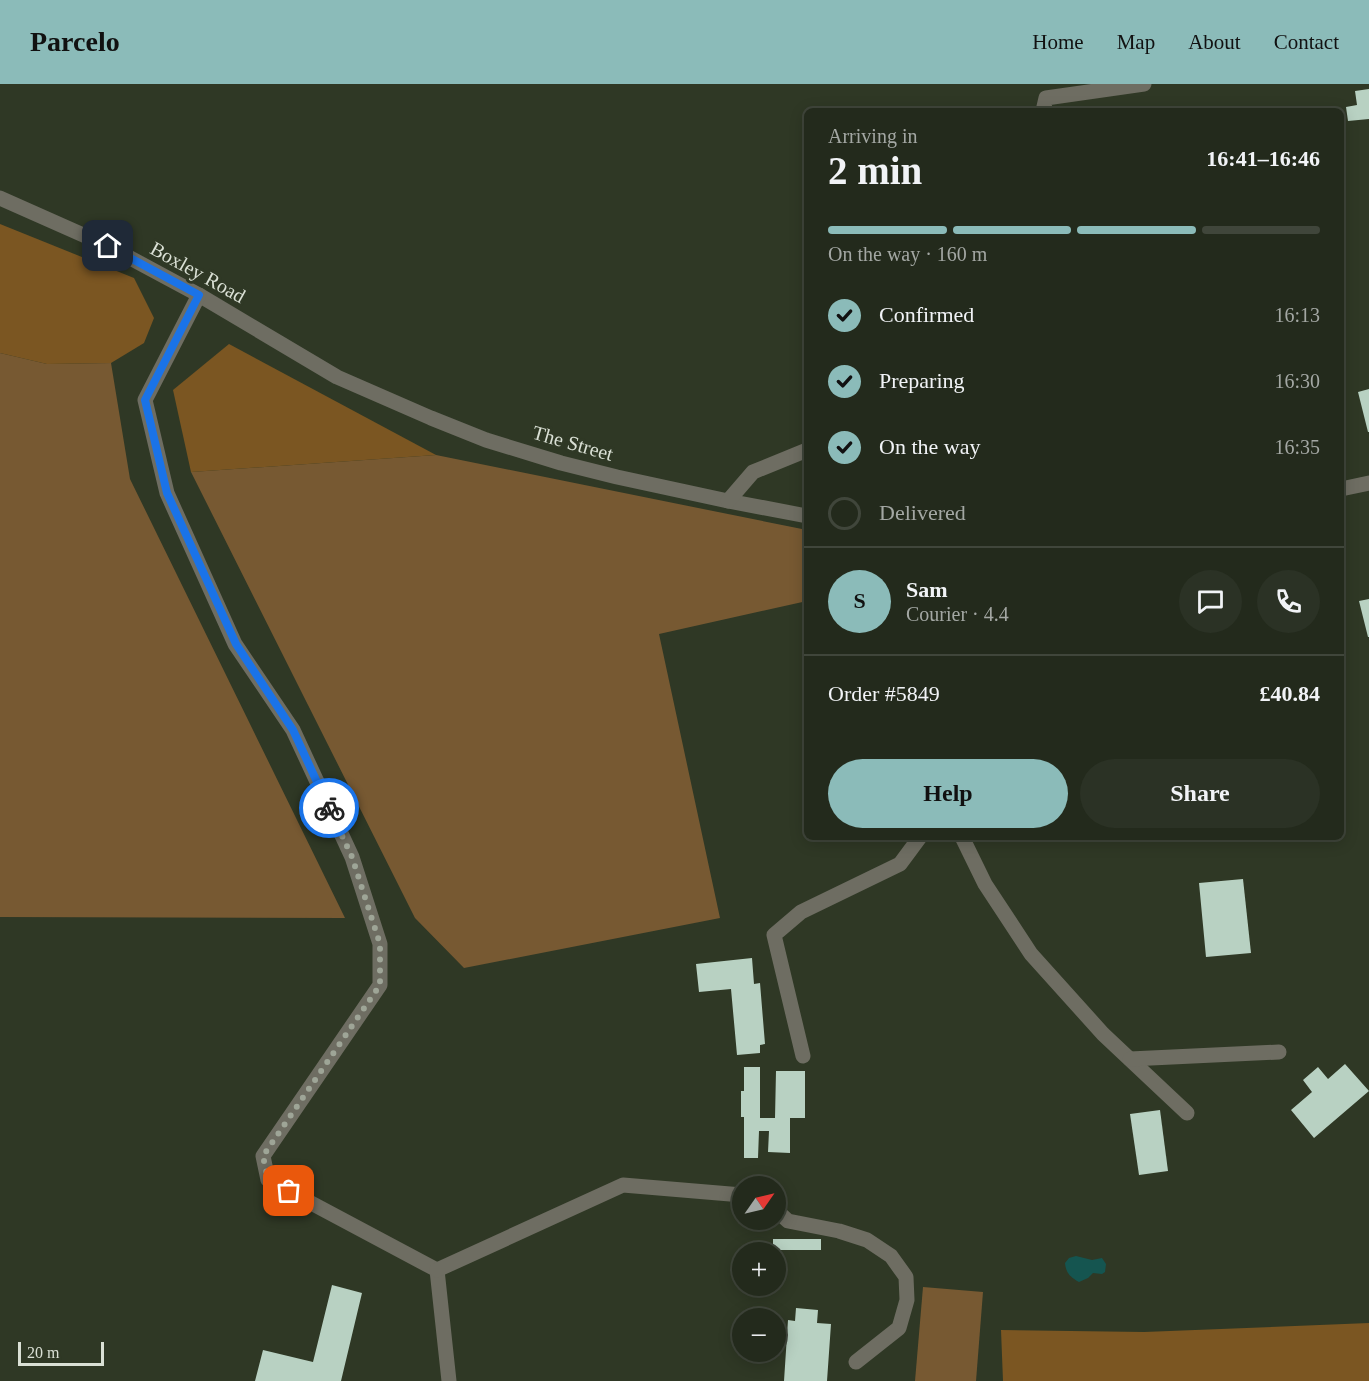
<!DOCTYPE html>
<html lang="en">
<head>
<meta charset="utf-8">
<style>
	:root { --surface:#232a1c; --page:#2b3225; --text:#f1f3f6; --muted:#a3a7a3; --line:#40463b; --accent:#8bbbb9 }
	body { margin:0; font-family:Georgia,serif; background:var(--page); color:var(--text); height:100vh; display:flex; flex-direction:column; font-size:22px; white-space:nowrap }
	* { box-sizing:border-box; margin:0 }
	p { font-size:20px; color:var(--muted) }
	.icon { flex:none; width:33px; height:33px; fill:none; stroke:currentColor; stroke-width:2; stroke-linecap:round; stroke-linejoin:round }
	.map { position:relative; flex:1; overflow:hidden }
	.sheet { position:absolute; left:804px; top:24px; width:540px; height:732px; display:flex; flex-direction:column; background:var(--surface); border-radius:9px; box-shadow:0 3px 15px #0003,0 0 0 2px var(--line) }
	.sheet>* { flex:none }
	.needle { width:39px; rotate:56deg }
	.controls { position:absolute; left:732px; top:1092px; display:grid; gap:12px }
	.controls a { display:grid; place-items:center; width:54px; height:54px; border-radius:50%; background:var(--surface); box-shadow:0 3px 15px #0003,0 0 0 2px var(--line); font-size:30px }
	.scale { position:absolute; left:18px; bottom:15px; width:86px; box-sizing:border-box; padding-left:6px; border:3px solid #dae0d5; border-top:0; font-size:16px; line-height:21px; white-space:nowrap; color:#dae0d5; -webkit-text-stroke:4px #2f3825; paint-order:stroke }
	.pin { position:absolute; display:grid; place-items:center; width:51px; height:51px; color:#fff; margin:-26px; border-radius:12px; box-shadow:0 3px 9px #0006 }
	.courier { position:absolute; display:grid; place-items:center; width:60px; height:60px; margin:-30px; border:4px solid #1a73e8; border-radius:50%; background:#fff; color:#222; box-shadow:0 2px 8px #0007 }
	.head em { font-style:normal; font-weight:700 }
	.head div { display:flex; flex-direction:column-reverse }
	.head { display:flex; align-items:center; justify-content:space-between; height:102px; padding:0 24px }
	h1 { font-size:39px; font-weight:700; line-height:45px }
	.bar { display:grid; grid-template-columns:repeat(4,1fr); gap:9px 6px; align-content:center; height:72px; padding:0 24px }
	.bar i { height:8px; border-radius:4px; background:var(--line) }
	.bar .selected { background:var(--accent) }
	.bar p { grid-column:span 4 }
	.line { display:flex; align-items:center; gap:15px; padding:0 24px; border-top:2px solid var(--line) }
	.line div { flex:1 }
	.round { display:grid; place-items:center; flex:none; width:63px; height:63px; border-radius:32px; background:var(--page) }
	ol { padding:0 24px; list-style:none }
	li { display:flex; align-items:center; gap:18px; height:66px }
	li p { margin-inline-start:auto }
	li .icon { padding:6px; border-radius:50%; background:var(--accent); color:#111; stroke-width:4 }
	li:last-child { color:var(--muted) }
	li i { width:33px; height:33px; border:3px solid var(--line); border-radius:50% }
	.primary-button { display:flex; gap:12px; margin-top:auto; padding:12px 24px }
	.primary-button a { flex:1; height:69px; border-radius:36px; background:var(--accent); color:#111; font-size:24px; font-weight:700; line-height:69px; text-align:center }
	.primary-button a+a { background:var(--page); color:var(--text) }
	header { display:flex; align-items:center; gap:36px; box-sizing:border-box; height:84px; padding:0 30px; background:var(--accent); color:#111 }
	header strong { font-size:28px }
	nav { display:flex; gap:33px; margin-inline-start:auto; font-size:21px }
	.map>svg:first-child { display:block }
	.green { fill:#775932 }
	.forest { fill:#7b5622 }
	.water { fill:#155550 }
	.building { fill:#b8d1c2 }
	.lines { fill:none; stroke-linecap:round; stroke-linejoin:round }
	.minor { stroke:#6e6d62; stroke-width:15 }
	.done { stroke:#9ea597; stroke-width:6; stroke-dasharray:0 10.8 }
	.route { stroke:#1a73e8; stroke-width:8 }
	.labels { text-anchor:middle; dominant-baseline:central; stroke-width:6; stroke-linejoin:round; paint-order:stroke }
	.street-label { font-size:20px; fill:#dae0d5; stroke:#2f3825 }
</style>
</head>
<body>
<header>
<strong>Parcelo</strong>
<nav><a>Home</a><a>Map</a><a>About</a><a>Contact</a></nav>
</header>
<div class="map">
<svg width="1369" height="1297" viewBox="0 0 1369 1297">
	<rect width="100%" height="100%" fill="#2f3825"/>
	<!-- green -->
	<g class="green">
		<path d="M0 269 47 280 111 279 130 395 345 834 0 833Z"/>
		<path d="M436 371 807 446V517L659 550 720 834 464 884 415 834 191 388Z"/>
		<path d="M923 1203 983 1208 976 1297H915Z"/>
	</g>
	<!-- forest -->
	<g class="forest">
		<path d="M0 140 134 194 154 234 144 259 111 279 47 280 0 269Z"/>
		<path d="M229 260 436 371 191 388 173 306Z"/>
		<path d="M1369 1239V1297H1003L1001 1246 1144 1248Z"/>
	</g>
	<!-- water -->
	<path class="water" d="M1076 1172 1092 1176 1102 1174 1106 1180 1105 1188 1102 1190 1093 1189 1088 1194 1079 1198C1070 1193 1066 1189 1065 1179L1069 1174Z"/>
	<!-- building -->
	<g class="building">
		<path d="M1369 5V35L1348 37 1346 23 1357 21 1355 7Z"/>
		<path d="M1369 305V348H1368L1358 308Z"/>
		<path d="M1369 515V553H1368L1359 517Z"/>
		<path d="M1243 795 1251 869 1206 873 1199 799Z"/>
		<path d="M752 874 754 900 760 899 765 960 760 961V969L737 971 731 905 699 908 696 880Z"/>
		<path d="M1345 980 1369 1007 1314 1054 1291 1026 1312 1008 1303 996 1318 983 1328 995Z"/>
		<path d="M744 983H760V1034H775L776 987H805V1034H790V1069L768 1068 769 1047H759L758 1074H744V1033H741V1007H744Z"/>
		<path d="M1160 1026 1168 1087 1139 1091 1130 1030Z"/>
		<rect x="773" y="1155" width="48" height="11"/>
		<path d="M332 1201 362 1209 341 1297H255L263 1266 313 1278Z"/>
		<path d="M796 1224 818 1226 817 1239 831 1240 827 1297H784L788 1236 795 1237Z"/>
	</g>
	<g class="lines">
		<!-- minor -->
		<g class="minor">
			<path d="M1043 27 1046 14 1144 0"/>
			<path d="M0 114 108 162 199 211 337 293 431 334 486 356 561 379 617 393 728 417 807 432"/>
			<path d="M199 211 145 316 167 409 235 560 293 646 352 773 380 860V901L263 1072 268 1096 437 1186 449 1297"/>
			<path d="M1341 405 1369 399"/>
			<path d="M728 417 753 388 807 366"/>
			<path d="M962 753 985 800 1031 870 1103 950 1187 1029"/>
			<path d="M803 972 774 851 801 828 900 780 920 753"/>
			<path d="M1130 975 1279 968"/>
			<path d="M776 1126 788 1137 839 1147 867 1156 891 1172 906 1193 907 1216 899 1244 856 1278"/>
			<path d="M437 1186 623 1101 742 1111"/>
		</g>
	</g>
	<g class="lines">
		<!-- done -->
		<path class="done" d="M289 1107 268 1096 263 1072 380 901V860L352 773 329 724"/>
		<!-- route -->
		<path class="route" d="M108 162 199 211 145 316 167 409 236 560 293 646 329 724"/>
	</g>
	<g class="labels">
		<!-- street labels -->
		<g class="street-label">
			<text transform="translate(198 188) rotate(29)">Boxley Road</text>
			<text transform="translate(573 359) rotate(16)">The Street</text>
		</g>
	</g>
</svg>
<div class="controls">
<a><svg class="needle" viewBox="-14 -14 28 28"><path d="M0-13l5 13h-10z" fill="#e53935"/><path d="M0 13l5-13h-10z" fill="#a3a7a3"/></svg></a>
<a>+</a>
<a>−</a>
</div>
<div class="scale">20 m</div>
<div class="pin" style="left:289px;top:1107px;background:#ea580c"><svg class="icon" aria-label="bag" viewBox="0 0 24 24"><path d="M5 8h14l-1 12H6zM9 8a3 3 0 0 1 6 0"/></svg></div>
<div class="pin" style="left:108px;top:162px;background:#1f2937"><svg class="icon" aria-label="home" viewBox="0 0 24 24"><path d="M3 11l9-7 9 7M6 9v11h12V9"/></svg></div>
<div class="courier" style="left:329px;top:724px"><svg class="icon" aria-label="bike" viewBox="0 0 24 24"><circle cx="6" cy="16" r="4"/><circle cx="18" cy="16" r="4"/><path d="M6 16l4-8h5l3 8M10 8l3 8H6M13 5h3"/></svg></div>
<section class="sheet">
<div class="head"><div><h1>2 min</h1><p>Arriving in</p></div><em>16:41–16:46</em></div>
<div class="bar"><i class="selected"></i><i class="selected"></i><i class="selected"></i><i></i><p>On the way · 160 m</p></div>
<ol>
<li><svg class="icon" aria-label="check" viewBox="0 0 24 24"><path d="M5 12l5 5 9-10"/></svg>Confirmed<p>16:13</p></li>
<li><svg class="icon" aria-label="check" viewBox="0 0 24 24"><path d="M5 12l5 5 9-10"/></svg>Preparing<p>16:30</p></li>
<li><svg class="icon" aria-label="check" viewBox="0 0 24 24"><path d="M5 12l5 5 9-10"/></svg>On the way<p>16:35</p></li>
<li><i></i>Delivered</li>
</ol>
<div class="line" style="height:108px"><b class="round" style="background:var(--accent);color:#111">S</b><div><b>Sam</b><p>Courier · 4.4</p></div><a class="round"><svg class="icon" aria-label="chat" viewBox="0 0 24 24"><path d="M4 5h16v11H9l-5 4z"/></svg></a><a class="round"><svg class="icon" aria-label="phone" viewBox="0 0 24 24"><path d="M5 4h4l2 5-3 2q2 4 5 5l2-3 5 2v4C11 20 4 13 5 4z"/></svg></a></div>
<div class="line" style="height:78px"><div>Order #5849</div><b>£40.84</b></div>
<div class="primary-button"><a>Help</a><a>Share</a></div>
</section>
</div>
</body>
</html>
